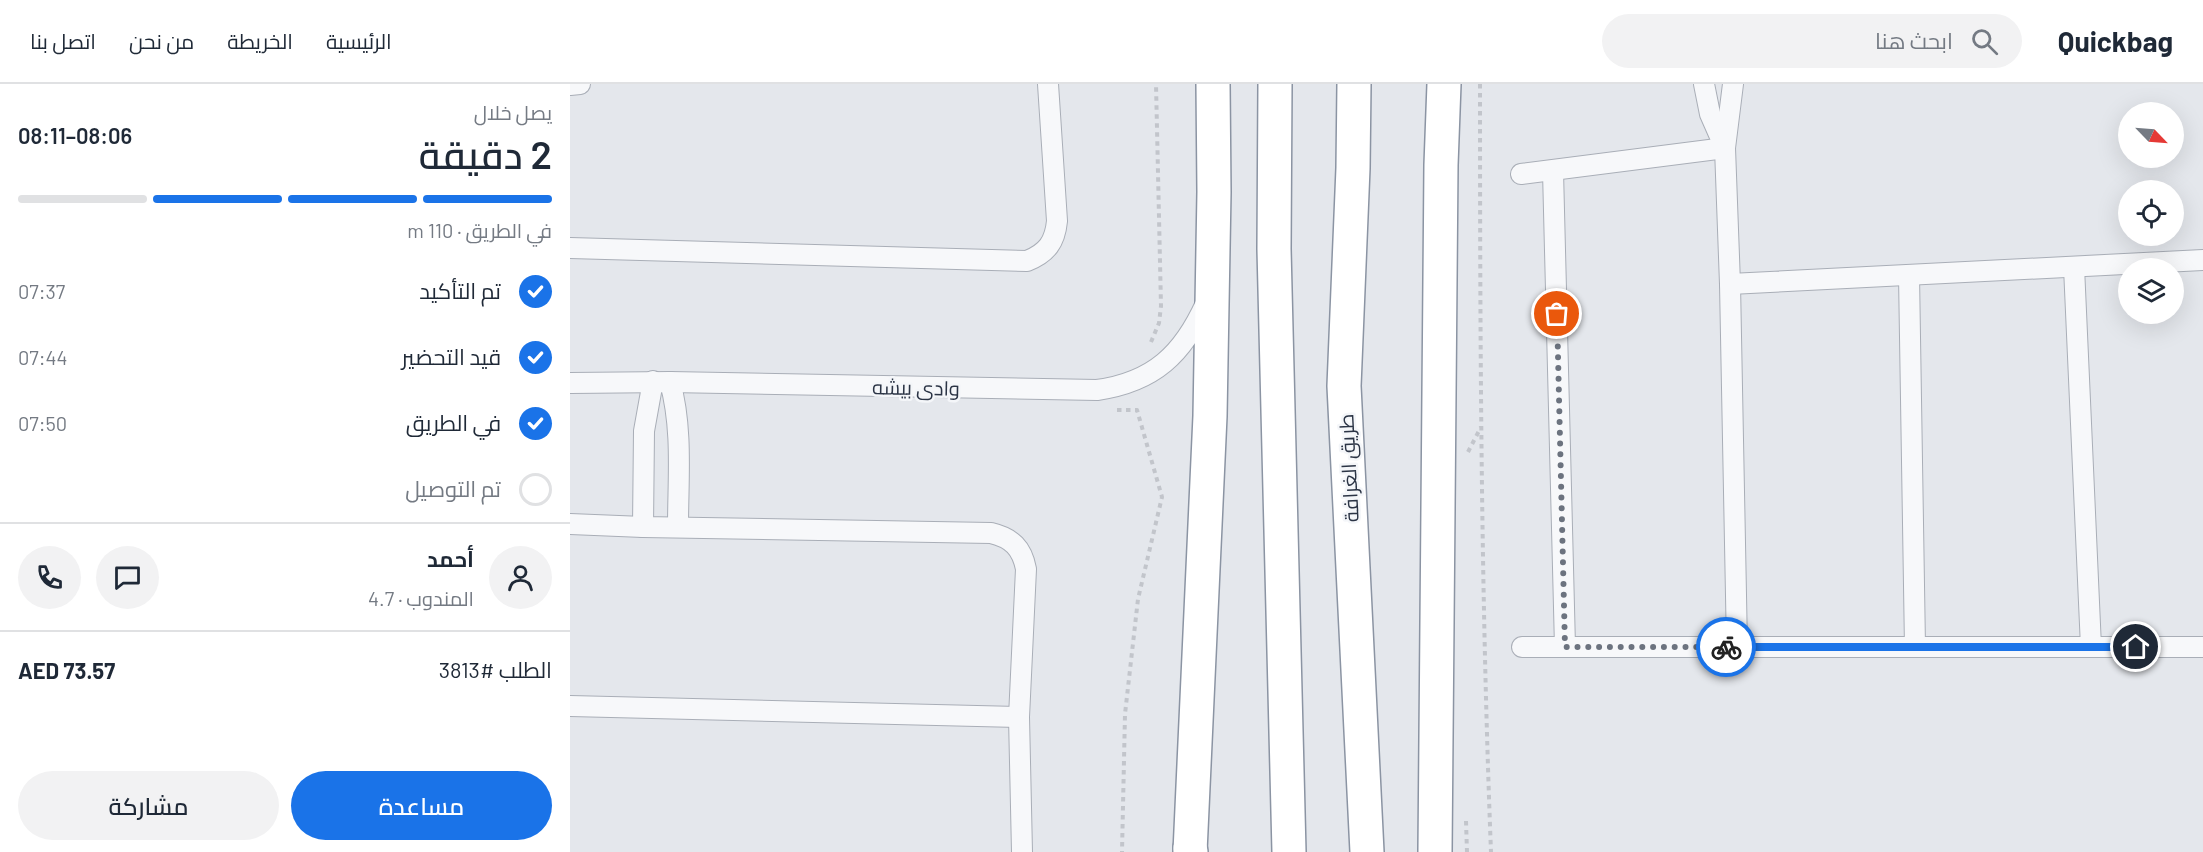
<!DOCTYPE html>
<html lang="ar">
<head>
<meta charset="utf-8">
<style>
	:root { --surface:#fff; --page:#f2f2f3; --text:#1f2937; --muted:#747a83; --line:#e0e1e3; --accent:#1a73e8 }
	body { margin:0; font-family:Barlow,Cairo,sans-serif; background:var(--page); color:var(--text); direction:rtl; height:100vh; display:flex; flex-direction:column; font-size:22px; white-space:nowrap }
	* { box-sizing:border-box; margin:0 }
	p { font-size:20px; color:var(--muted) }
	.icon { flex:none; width:33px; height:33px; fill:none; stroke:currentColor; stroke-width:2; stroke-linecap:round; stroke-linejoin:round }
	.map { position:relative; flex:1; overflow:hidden; direction:ltr }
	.side { display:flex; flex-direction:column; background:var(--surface); width:570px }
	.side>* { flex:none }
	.needle { width:39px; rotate:115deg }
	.tools { position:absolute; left:1548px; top:18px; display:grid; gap:12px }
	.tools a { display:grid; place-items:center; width:66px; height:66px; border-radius:50%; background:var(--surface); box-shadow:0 6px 24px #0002; font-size:30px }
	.pin { position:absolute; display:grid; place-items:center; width:51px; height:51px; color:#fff; margin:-26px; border:3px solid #fff; border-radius:50%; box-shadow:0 2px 6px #0007 }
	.courier { position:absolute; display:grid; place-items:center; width:60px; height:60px; margin:-30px; border:4px solid #1a73e8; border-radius:50%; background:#fff; color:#222; box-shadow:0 2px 8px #0007 }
	.head em { font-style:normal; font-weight:600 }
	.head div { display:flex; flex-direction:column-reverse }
	.head { display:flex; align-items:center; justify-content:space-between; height:102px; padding:0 18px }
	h1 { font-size:39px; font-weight:600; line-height:45px }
	.bar { display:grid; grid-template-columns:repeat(4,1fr); gap:9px 6px; align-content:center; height:72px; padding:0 18px }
	.bar i { height:8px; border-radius:4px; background:var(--line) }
	.bar .on { background:var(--accent) }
	.bar p { grid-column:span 4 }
	.line { display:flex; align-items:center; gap:15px; padding:0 18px; border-top:2px solid var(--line) }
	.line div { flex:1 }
	.round { display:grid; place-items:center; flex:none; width:63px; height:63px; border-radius:32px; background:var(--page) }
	ol { padding:0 18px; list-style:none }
	li { display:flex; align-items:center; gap:18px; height:66px }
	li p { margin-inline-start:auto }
	li .icon { padding:6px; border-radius:50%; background:var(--accent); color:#fff; stroke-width:4 }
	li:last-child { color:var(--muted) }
	li i { width:33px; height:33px; border:3px solid var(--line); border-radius:50% }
	.button { display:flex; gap:12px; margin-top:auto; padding:12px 18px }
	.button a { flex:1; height:69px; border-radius:36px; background:var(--accent); color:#fff; font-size:24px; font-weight:600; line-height:69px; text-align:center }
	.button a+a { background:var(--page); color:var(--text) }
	header { display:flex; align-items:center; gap:36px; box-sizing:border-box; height:84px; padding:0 30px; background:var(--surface); border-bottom:2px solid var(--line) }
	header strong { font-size:28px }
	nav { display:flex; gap:33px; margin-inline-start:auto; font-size:21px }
	.search { width:420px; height:54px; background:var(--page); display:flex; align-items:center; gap:15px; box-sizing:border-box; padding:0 21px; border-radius:33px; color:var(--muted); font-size:22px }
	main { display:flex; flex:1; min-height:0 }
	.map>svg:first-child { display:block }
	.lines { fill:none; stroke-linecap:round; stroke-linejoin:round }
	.minor-casing { stroke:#a9aeb7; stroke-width:22 }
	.trunk-casing { stroke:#8b94a3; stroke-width:36 }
	.motorway-casing { stroke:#8b94a3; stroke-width:36 }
	.path { stroke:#c2c5cb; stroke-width:4; stroke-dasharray:4.5 4.5; stroke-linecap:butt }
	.minor { stroke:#f7f8fa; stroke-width:20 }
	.trunk { stroke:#fff; stroke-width:33 }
	.motorway { stroke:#fff; stroke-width:33 }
	.done { stroke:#6c737f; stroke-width:6; stroke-dasharray:0 10.8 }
	.route { stroke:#1a73e8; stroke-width:8 }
	.labels { text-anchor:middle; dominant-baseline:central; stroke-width:5; stroke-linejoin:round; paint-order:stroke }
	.street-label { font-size:20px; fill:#2b3445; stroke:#f4f6f9 }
</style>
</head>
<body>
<header>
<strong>Quickbag</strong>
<div class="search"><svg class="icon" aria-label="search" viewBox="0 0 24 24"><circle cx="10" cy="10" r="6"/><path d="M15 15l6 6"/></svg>ابحث هنا</div>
<nav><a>الرئيسية</a><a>الخريطة</a><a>من نحن</a><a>اتصل بنا</a></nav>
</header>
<main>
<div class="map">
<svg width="1633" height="768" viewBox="0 0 1633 768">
	<rect width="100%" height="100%" fill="#e4e7ec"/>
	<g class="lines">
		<defs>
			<g id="minor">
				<path d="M1134 0 1140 30 1155 64"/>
				<path d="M1163 0 1155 64 1160 200 1167 563"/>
				<path d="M0 1 10 0"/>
				<path d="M983 87 995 563"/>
				<path d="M951 90 1155 64"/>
				<path d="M0 164 457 177C477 169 485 158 487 137L478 0"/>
				<path d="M1504 183 1521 563"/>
				<path d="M1339 191 1345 563"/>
				<path d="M1160 200 1633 176"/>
				<path d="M100 298C113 345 108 395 108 443"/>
				<path d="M0 299 100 298 527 306C584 298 613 270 636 219"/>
				<path d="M0 440 73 443 421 449C442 454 452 464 456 485L449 633 452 768"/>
				<path d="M73 443 74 347 83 297"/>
				<path d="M952 563H1633"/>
				<path d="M0 622 449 633"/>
			</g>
			<g id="trunk">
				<path d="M705 0 704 165 719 768"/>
				<path d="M784 0 783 84 774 302 797 768"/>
				<path d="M620 768 640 332 644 108 643 0"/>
				<path d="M865 768 871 81 874 0"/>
			</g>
			<path id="motorway" d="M620 764 621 768"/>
		</defs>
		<!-- minor casing -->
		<use href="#minor" class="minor-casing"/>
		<!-- trunk casing -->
		<use href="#trunk" class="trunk-casing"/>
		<!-- motorway casing -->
		<use href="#motorway" class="motorway-casing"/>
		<!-- path -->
		<g class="path">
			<path d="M910 0C910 256 911 512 921 768"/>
			<path d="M581 258 589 239 591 222 586 0"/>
			<path d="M547 326H567L592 413 568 515 555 630 552 768"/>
			<path d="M898 368 911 343"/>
			<path d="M896 737 897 768"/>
		</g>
		<!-- minor -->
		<use href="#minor" class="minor"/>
		<!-- trunk -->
		<use href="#trunk" class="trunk"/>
		<!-- motorway -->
		<use href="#motorway" class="motorway"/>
	</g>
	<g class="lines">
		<!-- done -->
		<path class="done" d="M987 230 995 563H1156"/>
		<!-- route -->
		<path class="route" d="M1156 563H1566"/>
	</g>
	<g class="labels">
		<!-- street labels -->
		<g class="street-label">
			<text transform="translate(346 303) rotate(1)">وادى بيشه</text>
			<text transform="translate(778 384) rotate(-93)">طريق الغرافة</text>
		</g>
	</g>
</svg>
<div class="tools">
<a><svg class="needle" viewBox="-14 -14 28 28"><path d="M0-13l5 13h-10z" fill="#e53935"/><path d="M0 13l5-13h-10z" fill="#747a83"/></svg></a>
<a><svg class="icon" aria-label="locate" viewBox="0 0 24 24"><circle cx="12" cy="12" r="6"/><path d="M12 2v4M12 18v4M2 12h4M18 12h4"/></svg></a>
<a><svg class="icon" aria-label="layers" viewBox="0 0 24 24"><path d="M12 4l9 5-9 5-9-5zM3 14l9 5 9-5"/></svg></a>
</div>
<div class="pin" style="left:987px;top:230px;background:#ea580c"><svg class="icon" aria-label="bag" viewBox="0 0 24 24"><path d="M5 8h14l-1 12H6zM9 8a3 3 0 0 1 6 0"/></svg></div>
<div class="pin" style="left:1566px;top:563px;background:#1f2937"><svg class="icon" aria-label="home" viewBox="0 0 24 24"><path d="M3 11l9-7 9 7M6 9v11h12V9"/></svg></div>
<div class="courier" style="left:1156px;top:563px"><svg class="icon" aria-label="bike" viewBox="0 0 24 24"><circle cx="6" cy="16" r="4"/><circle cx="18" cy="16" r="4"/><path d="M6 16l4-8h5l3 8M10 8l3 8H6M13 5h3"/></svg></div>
</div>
<section class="side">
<div class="head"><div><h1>2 دقيقة</h1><p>يصل خلال</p></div><em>08:06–08:11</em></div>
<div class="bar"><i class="on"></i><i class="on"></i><i class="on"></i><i></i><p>في الطريق · 110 m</p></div>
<ol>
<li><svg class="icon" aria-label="check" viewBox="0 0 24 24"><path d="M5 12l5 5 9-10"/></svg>تم التأكيد<p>07:37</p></li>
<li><svg class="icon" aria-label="check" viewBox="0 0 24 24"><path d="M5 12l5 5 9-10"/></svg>قيد التحضير<p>07:44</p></li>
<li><svg class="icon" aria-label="check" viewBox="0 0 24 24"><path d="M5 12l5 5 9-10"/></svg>في الطريق<p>07:50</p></li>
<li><i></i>تم التوصيل</li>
</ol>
<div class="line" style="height:108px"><a class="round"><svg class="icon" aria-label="person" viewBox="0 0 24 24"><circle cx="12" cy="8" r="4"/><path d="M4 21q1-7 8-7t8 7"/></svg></a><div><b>أحمد</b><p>المندوب · 4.7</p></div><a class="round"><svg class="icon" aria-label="chat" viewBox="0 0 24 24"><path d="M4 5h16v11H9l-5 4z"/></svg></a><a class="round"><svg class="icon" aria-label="phone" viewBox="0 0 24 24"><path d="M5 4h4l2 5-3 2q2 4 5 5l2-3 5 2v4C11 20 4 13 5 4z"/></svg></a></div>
<div class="line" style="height:78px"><div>الطلب #3813</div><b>AED 73.57</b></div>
<div class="button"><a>مساعدة</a><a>مشاركة</a></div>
</section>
</main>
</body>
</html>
